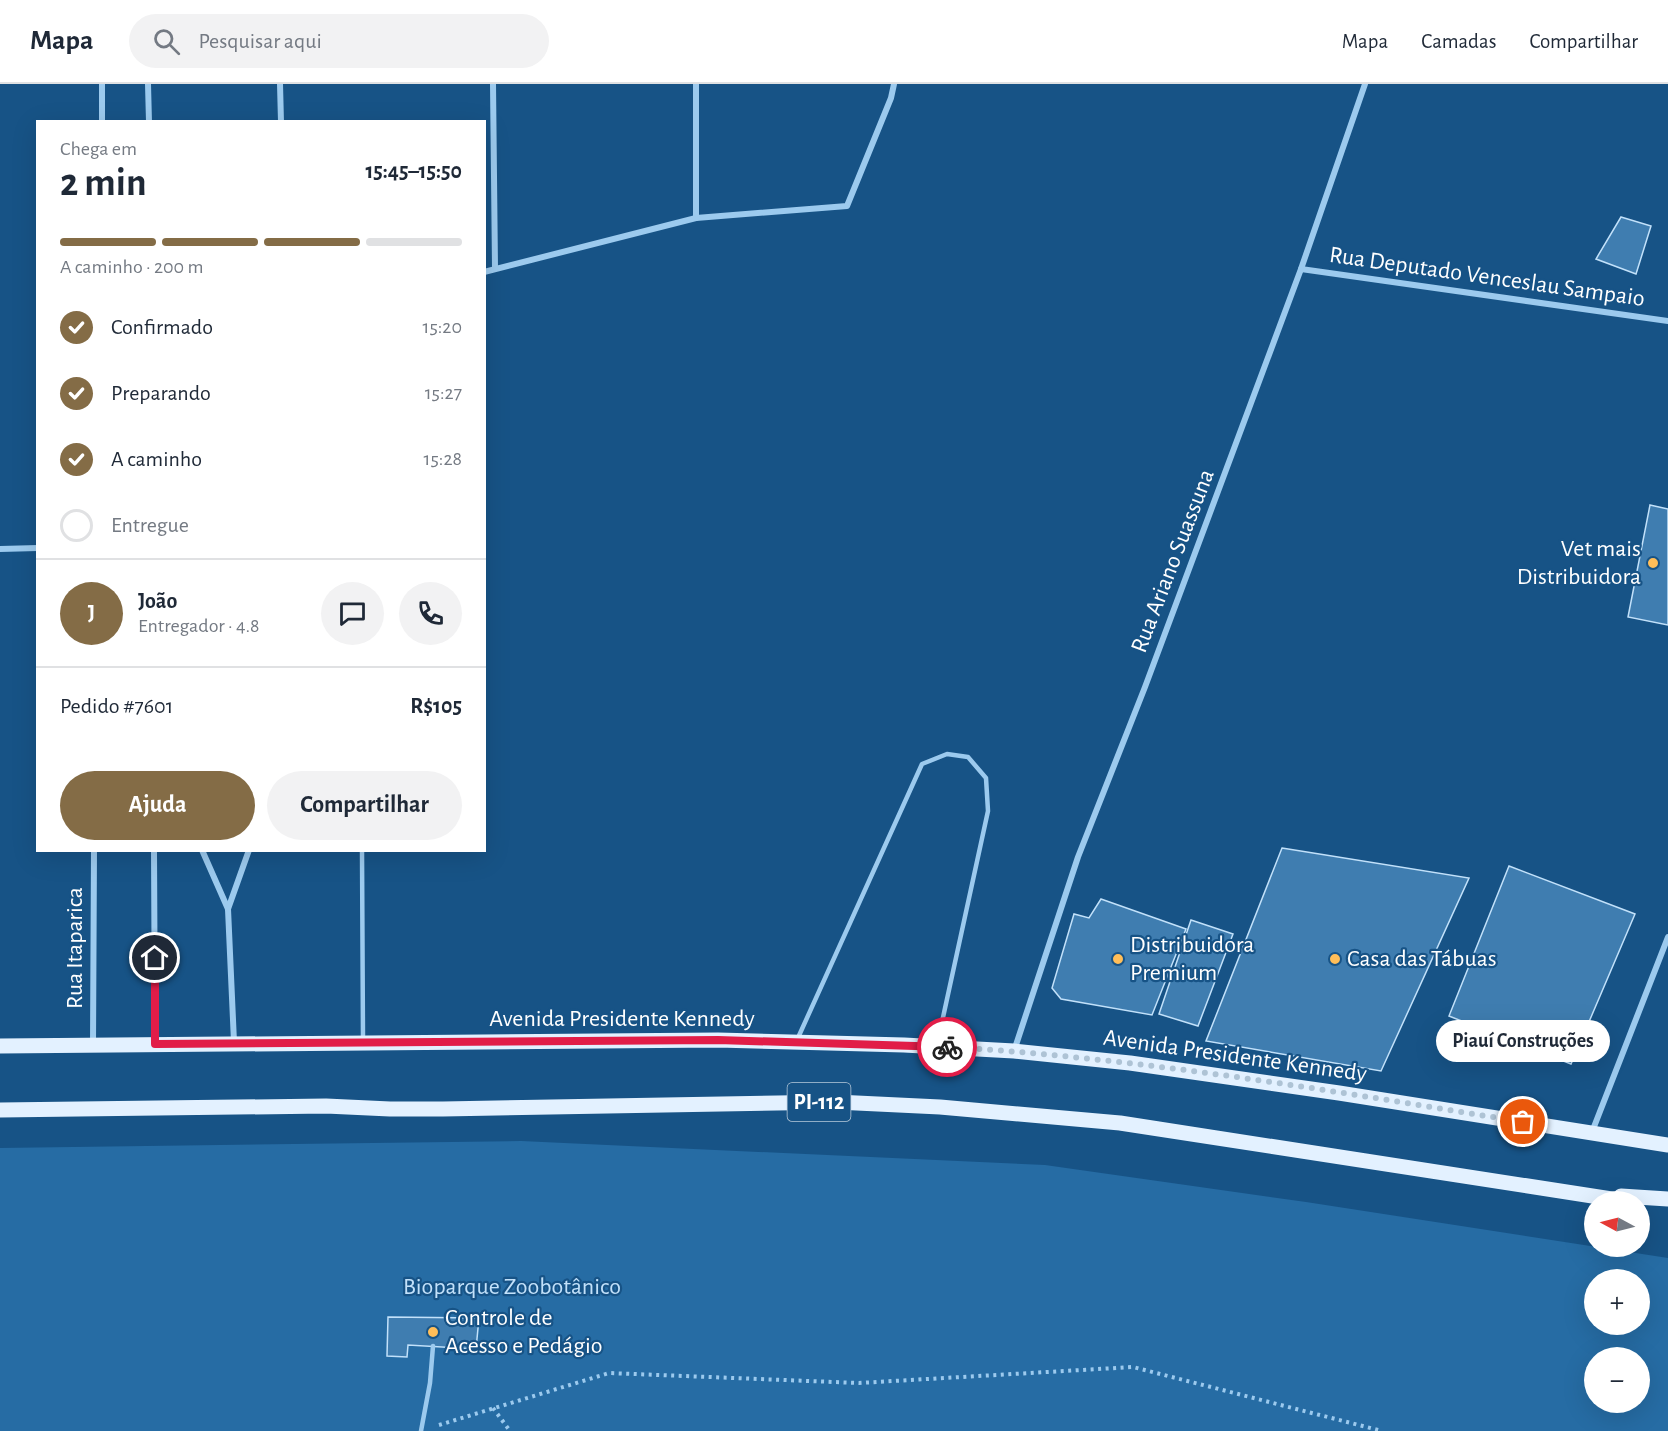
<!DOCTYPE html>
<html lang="pt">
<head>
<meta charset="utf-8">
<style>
	:root { --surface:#fff; --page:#f2f2f3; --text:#1f2937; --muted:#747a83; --line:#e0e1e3; --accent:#846c46 }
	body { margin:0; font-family:"Alegreya Sans",sans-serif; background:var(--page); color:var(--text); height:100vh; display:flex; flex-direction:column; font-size:22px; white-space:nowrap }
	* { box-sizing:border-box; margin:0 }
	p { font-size:20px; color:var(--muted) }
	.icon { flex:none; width:33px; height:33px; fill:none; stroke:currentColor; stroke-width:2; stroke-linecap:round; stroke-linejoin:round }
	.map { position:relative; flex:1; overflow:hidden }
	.drawer { position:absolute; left:36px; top:36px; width:450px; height:732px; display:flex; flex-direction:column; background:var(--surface); border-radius:0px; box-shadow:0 6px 24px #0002 }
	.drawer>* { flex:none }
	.needle { width:39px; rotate:277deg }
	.buttons { position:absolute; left:1584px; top:1107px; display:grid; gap:12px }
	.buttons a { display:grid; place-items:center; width:66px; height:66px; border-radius:50%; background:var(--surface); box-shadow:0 6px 24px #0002; font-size:30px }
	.pin { position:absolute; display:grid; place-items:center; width:51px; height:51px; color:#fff; margin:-26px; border:3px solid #fff; border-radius:50%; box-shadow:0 2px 6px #0007 }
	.courier { position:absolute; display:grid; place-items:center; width:60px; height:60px; margin:-30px; border:4px solid #e11d48; border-radius:50%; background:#fff; color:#222; box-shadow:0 2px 8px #0007 }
	.bubble { position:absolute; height:42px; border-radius:21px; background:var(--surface); box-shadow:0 6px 24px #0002; font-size:20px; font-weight:600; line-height:42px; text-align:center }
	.head em { font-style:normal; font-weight:600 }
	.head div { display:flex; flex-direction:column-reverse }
	.head { display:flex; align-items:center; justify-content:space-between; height:102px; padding:0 24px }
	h1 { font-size:39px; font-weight:600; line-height:45px }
	.bar { display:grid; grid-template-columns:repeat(4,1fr); gap:9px 6px; align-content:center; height:72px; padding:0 24px }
	.bar i { height:8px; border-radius:4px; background:var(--line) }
	.bar .on { background:var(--accent) }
	.bar p { grid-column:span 4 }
	.line { display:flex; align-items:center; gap:15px; padding:0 24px; border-top:2px solid var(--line) }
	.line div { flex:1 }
	.round { display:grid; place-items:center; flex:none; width:63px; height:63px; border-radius:32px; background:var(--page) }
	ol { padding:0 24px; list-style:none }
	li { display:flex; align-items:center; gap:18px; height:66px }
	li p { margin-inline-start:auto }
	li .icon { padding:6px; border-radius:50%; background:var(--accent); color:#fff; stroke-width:4 }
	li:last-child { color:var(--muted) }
	li i { width:33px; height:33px; border:3px solid var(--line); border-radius:50% }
	.primary-button { display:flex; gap:12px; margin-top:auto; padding:12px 24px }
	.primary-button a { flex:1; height:69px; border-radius:36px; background:var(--accent); color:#fff; font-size:24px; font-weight:600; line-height:69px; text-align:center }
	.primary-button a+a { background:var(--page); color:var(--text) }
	header { display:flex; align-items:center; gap:36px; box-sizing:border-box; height:84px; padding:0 30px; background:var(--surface); border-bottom:2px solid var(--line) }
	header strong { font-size:28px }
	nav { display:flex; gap:33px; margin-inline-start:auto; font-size:21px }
	.search { width:420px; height:54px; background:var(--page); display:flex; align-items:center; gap:15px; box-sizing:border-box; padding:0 21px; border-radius:33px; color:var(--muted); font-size:22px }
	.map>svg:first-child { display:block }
	.green { fill:#266ca4; fill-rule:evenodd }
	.building { fill:#3f7db0; stroke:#c2e1fa; stroke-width:1.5 }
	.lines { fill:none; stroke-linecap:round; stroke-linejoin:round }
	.path { stroke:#9ccaee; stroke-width:4; stroke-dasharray:3 4.5; stroke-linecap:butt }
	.service { stroke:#9ccaee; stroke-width:4.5 }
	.minor { stroke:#9ccaee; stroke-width:6 }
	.primary { stroke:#e3f1ff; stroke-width:15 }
	.done { stroke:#aec3d5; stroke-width:6; stroke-dasharray:0 10.8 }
	.route { stroke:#e11d48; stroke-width:8 }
	.poi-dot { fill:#ffbe59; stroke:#175386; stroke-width:2 }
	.labels { text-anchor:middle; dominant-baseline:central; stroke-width:4.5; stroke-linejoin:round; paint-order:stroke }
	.shield { fill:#175386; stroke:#b9cbdb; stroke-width:1.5 }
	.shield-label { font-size:22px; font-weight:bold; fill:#fff }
	.street-label { font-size:24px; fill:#fff; stroke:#175386 }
	.poi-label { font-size:24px; fill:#fff; stroke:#175386; text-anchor:start }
	.park-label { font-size:24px; fill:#c2e1fa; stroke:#175386 }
</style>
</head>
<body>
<header>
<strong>Mapa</strong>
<div class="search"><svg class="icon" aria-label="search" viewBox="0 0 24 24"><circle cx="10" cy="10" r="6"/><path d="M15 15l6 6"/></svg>Pesquisar aqui</div>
<nav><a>Mapa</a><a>Camadas</a><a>Compartilhar</a></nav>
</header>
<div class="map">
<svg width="1668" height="1347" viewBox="0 0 1668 1347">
	<rect width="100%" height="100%" fill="#175386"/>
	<!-- green -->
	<path class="green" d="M521 1057 1045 1081 1306 1118 1668 1174V1347H0V1064ZM1594 1196H1640V1240H1594ZM1594 1274H1640V1318H1594Z"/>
	<!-- building -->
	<g class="building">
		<path d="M1621 133 1651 142 1636 190 1596 175Z"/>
		<path d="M1650 421 1668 425V541L1628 533Z"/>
		<path d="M1282 764 1469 794 1381 987 1206 957Z"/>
		<path d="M1509 782 1635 830 1571 980 1449 932Z"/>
		<path d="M1101 815 1186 845 1152 931 1061 915 1052 904 1074 830 1089 834Z"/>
		<path d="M1191 836 1233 850 1198 942 1159 930Z"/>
		<path d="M388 1233 479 1234 476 1265 408 1261 407 1273 387 1272Z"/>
	</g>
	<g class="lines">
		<!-- path -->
		<g class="path">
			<path d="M493 1324 510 1347"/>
			<path d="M439 1341 609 1289 859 1299 1133 1283 1382 1347"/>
		</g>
		<!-- service -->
		<g class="service">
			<path d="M362 766 363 956"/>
			<path d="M797 956 922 680 947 670 968 673 986 694 988 727 937 961"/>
			<path d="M421 1347 430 1299 433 1262"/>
		</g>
		<!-- minor -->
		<g class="minor">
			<path d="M148 0 149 38"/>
			<path d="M280 0 281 38"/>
			<path d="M493 0 495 184"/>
			<path d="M696 0V134"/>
			<path d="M102 38V0"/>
			<path d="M1301 185 1668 237"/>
			<path d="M484 188 696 134 847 122 891 14 894 0"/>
			<path d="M0 465 38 464"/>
			<path d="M154 766 155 959"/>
			<path d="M202 766 228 825 234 958"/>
			<path d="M228 825 249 766"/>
			<path d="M93 961 94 766"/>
			<path d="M1014 967 1078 773 1145 603 1301 185 1365 0"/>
			<path d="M1592 1048 1668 853"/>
		</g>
		<!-- primary -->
		<g class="primary">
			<path d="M0 962 718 956 904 961 1014 967 1130 979 1339 1009 1668 1061"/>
			<path d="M0 1026 326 1022 390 1025H443L836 1018 940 1023 1120 1039 1631 1118"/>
			<path d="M1621 1112 1668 1115"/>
		</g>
	</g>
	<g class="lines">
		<!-- done -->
		<path class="done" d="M947 963C1140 974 1333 1007 1523 1038"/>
		<!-- route -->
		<path class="route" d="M155 874V960L718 956 947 963"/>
	</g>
	<!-- markers -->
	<g class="poi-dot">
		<circle cx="1653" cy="479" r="6"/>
		<circle cx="1118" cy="875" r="6"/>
		<circle cx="1335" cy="875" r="6"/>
		<circle cx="433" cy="1248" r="6"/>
	</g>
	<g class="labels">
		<!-- shield labels -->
		<rect class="shield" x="787.5" y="999" width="63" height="38" rx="4.5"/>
		<g class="shield-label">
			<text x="819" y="1018">PI-112</text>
		</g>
		<!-- street labels -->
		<g class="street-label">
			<text transform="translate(1487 193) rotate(8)">Rua Deputado Venceslau Sampaio</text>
			<text transform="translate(1173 477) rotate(-69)">Rua Ariano Suassuna</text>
			<text transform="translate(75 864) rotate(-90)">Rua Itaparica</text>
			<text x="622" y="935">Avenida Presidente Kennedy</text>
			<text transform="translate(1235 972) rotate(8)">Avenida Presidente Kennedy</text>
		</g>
		<!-- poi labels -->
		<g class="poi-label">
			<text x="1641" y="465" text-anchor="end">Vet mais<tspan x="1641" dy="28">Distribuidora</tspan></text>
			<text x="1130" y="861">Distribuidora<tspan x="1130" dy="28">Premium</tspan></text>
			<text x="1347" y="875">Casa das Tábuas</text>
			<text x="445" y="1234">Controle de<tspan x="445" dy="28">Acesso e Pedágio</tspan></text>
		</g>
		<!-- park labels -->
		<g class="park-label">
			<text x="512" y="1203">Bioparque Zoobotânico</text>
		</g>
	</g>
</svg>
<div class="buttons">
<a><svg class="needle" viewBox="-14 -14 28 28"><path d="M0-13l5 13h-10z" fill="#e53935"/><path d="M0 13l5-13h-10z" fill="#747a83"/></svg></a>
<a>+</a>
<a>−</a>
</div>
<div class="pin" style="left:1523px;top:1038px;background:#ea580c"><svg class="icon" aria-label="bag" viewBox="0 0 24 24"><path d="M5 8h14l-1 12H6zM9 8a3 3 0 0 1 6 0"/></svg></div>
<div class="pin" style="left:155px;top:874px;background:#1f2937"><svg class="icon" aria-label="home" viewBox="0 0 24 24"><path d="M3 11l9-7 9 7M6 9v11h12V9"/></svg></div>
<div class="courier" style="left:947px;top:963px"><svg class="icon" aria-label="bike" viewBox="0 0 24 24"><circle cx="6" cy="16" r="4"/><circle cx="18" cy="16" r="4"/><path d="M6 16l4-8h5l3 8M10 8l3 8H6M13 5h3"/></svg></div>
<div class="bubble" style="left:1436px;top:936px;width:174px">Piauí Construções</div>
<section class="drawer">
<div class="head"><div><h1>2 min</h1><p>Chega em</p></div><em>15:45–15:50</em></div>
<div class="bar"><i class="on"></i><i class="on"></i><i class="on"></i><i></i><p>A caminho · 200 m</p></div>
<ol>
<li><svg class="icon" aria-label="check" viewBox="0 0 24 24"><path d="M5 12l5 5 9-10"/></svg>Confirmado<p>15:20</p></li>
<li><svg class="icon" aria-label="check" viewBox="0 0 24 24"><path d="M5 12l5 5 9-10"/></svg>Preparando<p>15:27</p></li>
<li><svg class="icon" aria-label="check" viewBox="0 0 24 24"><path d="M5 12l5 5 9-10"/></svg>A caminho<p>15:28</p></li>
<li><i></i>Entregue</li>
</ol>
<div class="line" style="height:108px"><b class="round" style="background:var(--accent);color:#fff">J</b><div><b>João</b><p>Entregador · 4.8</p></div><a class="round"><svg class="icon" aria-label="chat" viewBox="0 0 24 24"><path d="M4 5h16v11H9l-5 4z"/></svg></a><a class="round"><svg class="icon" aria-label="phone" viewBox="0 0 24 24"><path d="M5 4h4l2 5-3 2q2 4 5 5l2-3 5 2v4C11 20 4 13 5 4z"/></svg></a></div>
<div class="line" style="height:78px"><div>Pedido #7601</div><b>R$105</b></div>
<div class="primary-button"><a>Ajuda</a><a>Compartilhar</a></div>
</section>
</div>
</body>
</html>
